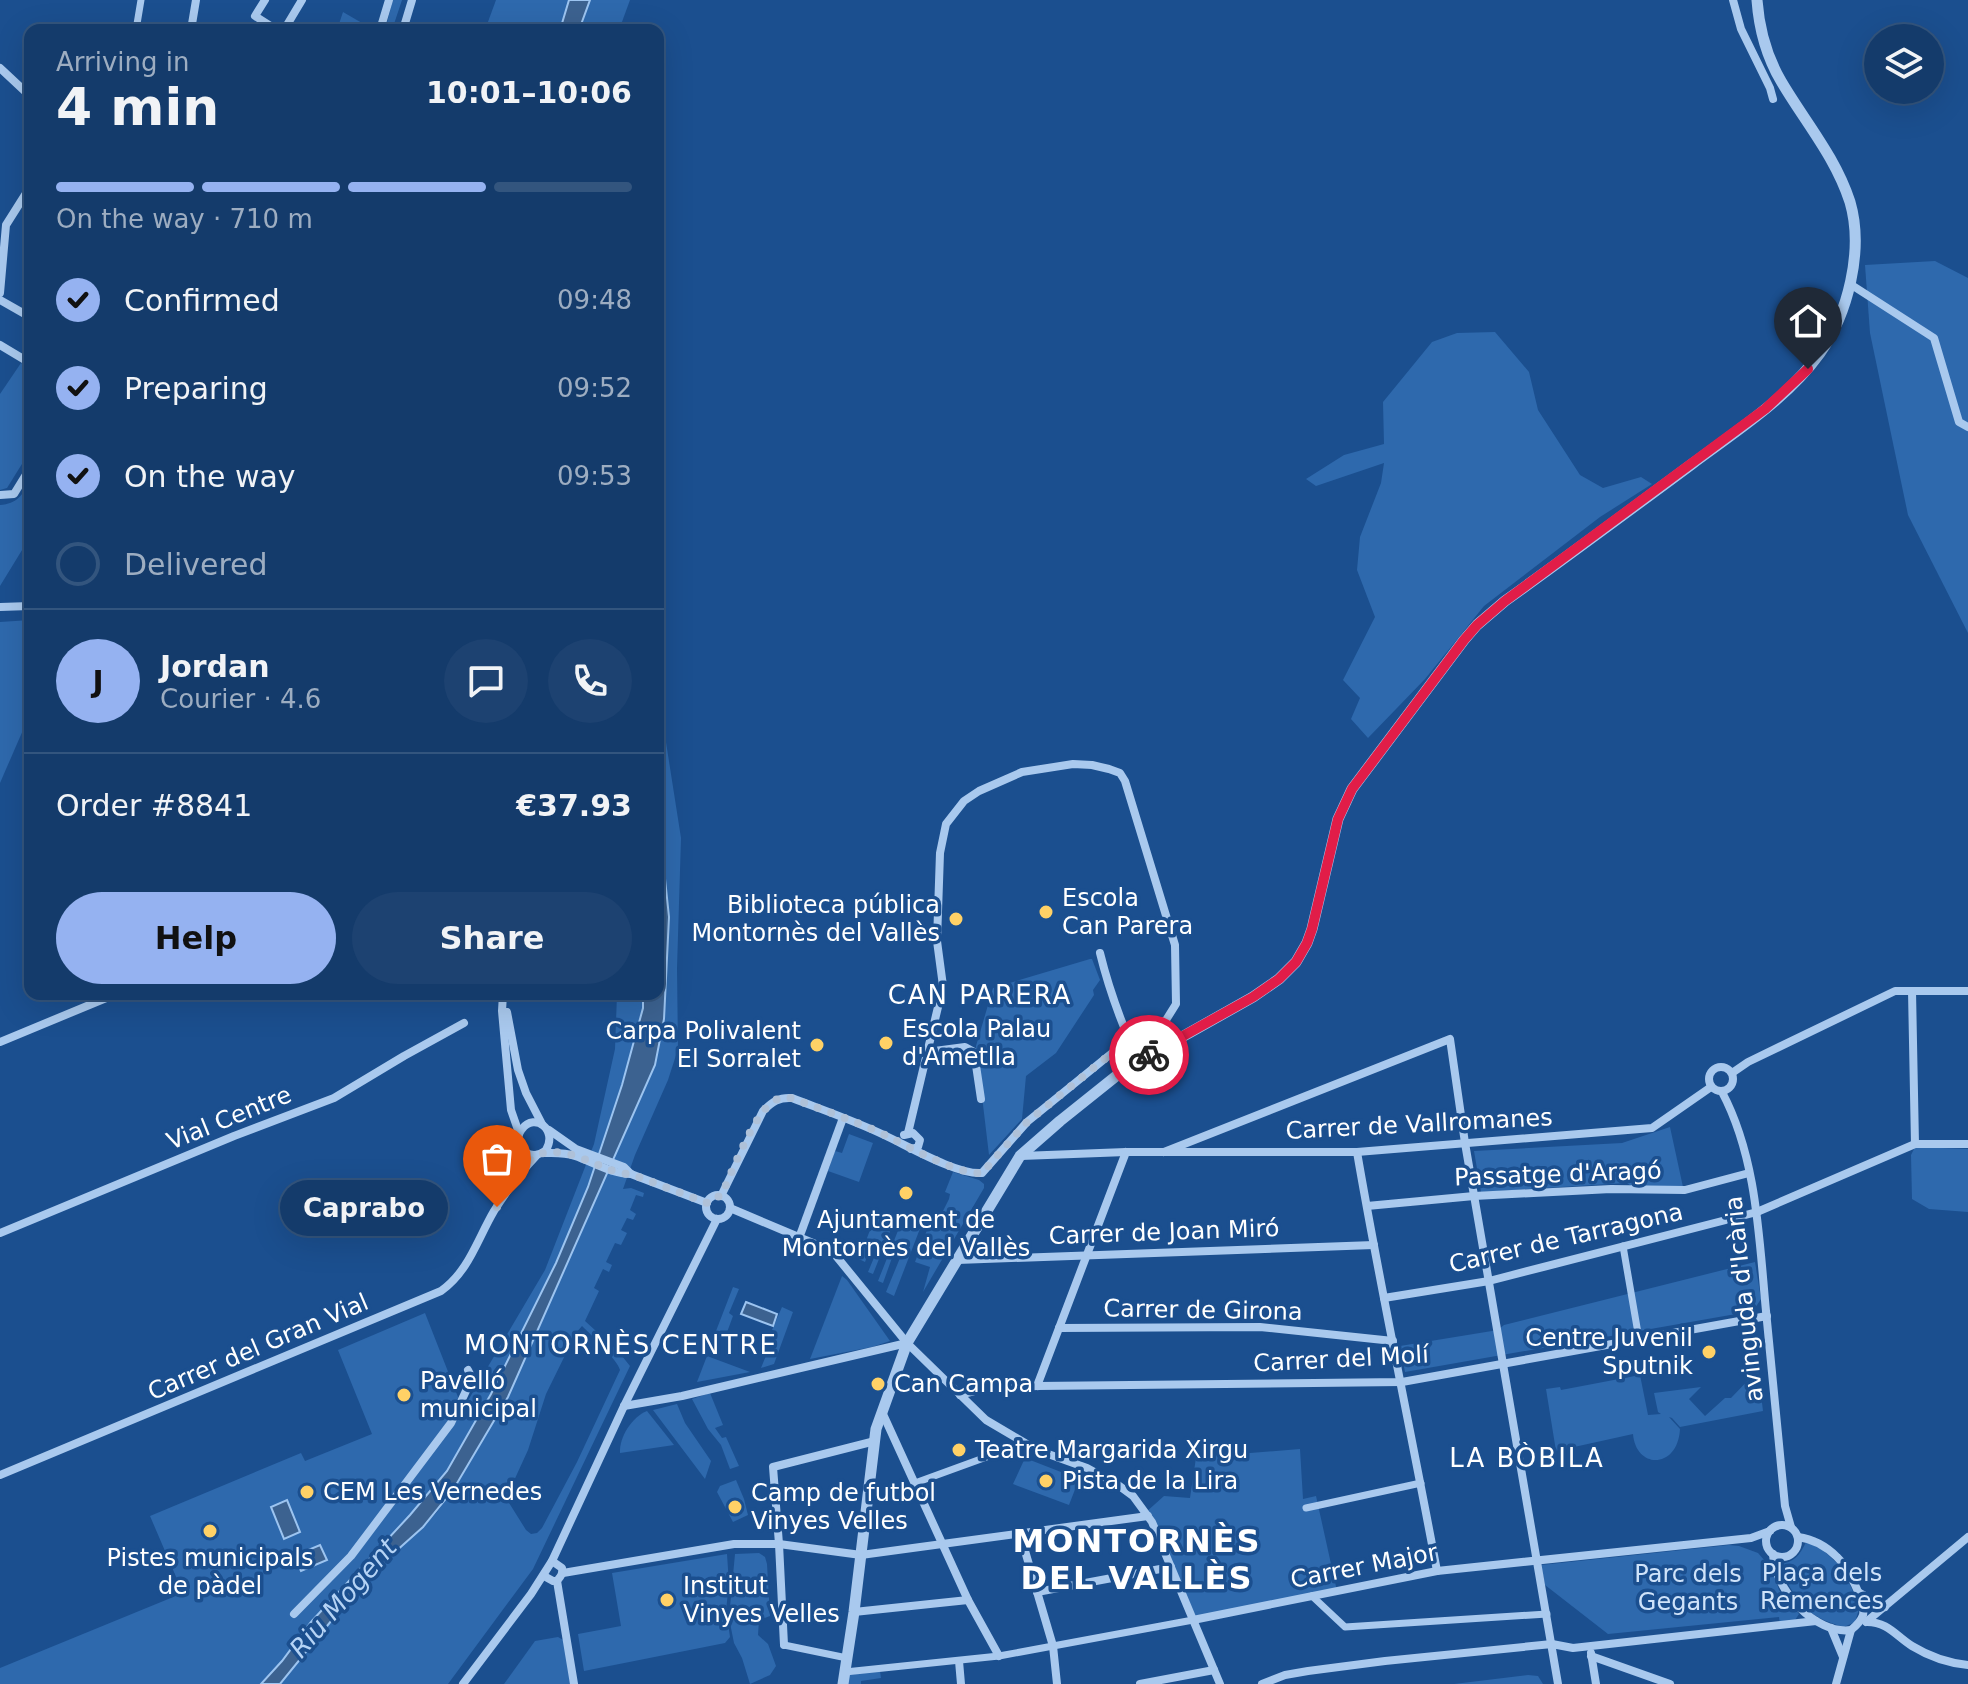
<!DOCTYPE html>
<html lang="en">
<head>
<meta charset="utf-8">
<style>
	:root { --surface:#143b6b; --page:#1d4271; --text:#f1f3f6; --muted:#9dadc1; --line:#33557e; --accent:#95b2f1 }
	body { margin:0; font-family:"DejaVu Sans",sans-serif; background:var(--page); color:var(--text); height:100vh; display:flex; flex-direction:column; font-size:30px; white-space:nowrap }
	* { box-sizing:border-box; margin:0 }
	p { font-size:26px; color:var(--muted) }
	.icon { flex:none; width:44px; height:44px; fill:none; stroke:currentColor; stroke-width:2; stroke-linecap:round; stroke-linejoin:round }
	.map { position:relative; flex:1; overflow:hidden }
	.drawer { position:absolute; left:24px; top:24px; width:640px; height:976px; display:flex; flex-direction:column; background:var(--surface); border-radius:16px; box-shadow:0 8px 32px #0002,0 0 0 2px var(--line) }
	.drawer>* { flex:none }
	.buttons { position:absolute; left:1864px; top:24px; display:grid; gap:16px }
	.buttons a { display:grid; place-items:center; width:80px; height:80px; border-radius:50%; background:var(--surface); box-shadow:0 8px 32px #0002,0 0 0 2px var(--line); font-size:40px }
	.pin { position:absolute; display:grid; place-items:center; width:68px; height:68px; color:#fff; margin:-82px -34px; border-radius:50% 50% 50% 0; rotate:-45deg; box-shadow:0 0 8px #0007 }
	.pin .icon { rotate:45deg }
	.courier { position:absolute; display:grid; place-items:center; width:80px; height:80px; margin:-40px; border:6px solid #e11d48; border-radius:50%; background:#fff; color:#222; box-shadow:0 2px 10px #0007 }
	.bubble { position:absolute; height:56px; border-radius:28px; background:var(--surface); box-shadow:0 8px 32px #0002,0 0 0 2px var(--line); font-size:26px; font-weight:700; line-height:56px; text-align:center }
	.headline em { font-style:normal; font-weight:700 }
	.headline div { display:flex; flex-direction:column-reverse }
	.headline { display:flex; align-items:center; justify-content:space-between; height:136px; padding:0 32px }
	h1 { font-size:52px; font-weight:700; line-height:60px }
	.bar { display:grid; grid-template-columns:repeat(4,1fr); gap:12px 8px; align-content:center; height:96px; padding:0 32px }
	.bar i { height:10px; border-radius:6px; background:var(--line) }
	.bar .current { background:var(--accent) }
	.bar p { grid-column:span 4 }
	.line { display:flex; align-items:center; gap:20px; padding:0 32px; border-top:2px solid var(--line) }
	.line div { flex:1 }
	.round { display:grid; place-items:center; flex:none; width:84px; height:84px; border-radius:42px; background:var(--page) }
	ol { padding:0 32px; list-style:none }
	li { display:flex; align-items:center; gap:24px; height:88px }
	li p { margin-inline-start:auto }
	li .icon { padding:8px; border-radius:50%; background:var(--accent); color:#111; stroke-width:4 }
	li:last-child { color:var(--muted) }
	li i { width:44px; height:44px; border:4px solid var(--line); border-radius:50% }
	.cta { display:flex; gap:16px; margin-top:auto; padding:16px 32px }
	.cta a { flex:1; height:92px; border-radius:48px; background:var(--accent); color:#111; font-size:32px; font-weight:700; line-height:92px; text-align:center }
	.cta a+a { background:var(--page); color:var(--text) }
	.map>svg:first-child { display:block }
	.green { fill:#2e69ad; fill-rule:evenodd }
	.water { fill:#3c6290; stroke:#9cc4f0; stroke-width:2 }
	.lines { fill:none; stroke-linecap:round; stroke-linejoin:round }
	.pedestrian { stroke:#a9c9ee; stroke-width:7 }
	.minor { stroke:#a9c9ee; stroke-width:8 }
	.tertiary { stroke:#a9c9ee; stroke-width:11 }
	.done { stroke:#afc1d8; stroke-width:8; stroke-dasharray:0 14.4 }
	.route { stroke:#e11d48; stroke-width:10 }
	.poi-dot { fill:#ffd166; stroke:#1b4f8f; stroke-width:3 }
	.labels { text-anchor:middle; dominant-baseline:central; stroke-width:7; stroke-linejoin:round; paint-order:stroke }
	.poi-label { font-size:24px; fill:#fff; stroke:#1b4f8f; text-anchor:start }
	.street-label { font-size:24px; fill:#fff; stroke:#1b4f8f }
	.park-label { font-size:24px; fill:#cfe3fa; stroke:#1b4f8f }
	.neighbourhood-label { font-size:26px; letter-spacing:2px; fill:#fff; stroke:#1b4f8f }
	.water-label { font-size:26px; font-style:italic; fill:#b5d3f5; stroke:#1b4f8f }
	.district-label { font-size:32px; font-weight:bold; letter-spacing:2px; fill:#fff; stroke:#1b4f8f }
</style>
</head>
<body>
<div class="map">
<svg width="1968" height="1684" viewBox="0 0 1968 1684">
	<rect width="100%" height="100%" fill="#1b4f8f"/>
	<!-- green -->
	<g class="green">
		<path d="M393 0H402L392 30H385Z"/>
		<path d="M496 0H569L560 30H485Z"/>
		<path d="M590 0H630L619 30H579Z"/>
		<path d="M343 12 362 23 358 30H337Z"/>
		<path d="M1935 261 1968 278V633L1908 515 1870 333 1865 265Z"/>
		<path d="M1495 332 1529 372 1538 410 1580 475 1603 488 1641 477 1652 484 1600 517 1484 606 1425 679 1368 738 1351 719 1360 698 1343 680 1375 617 1357 570 1360 537 1381 483 1384 463 1316 486 1306 479 1344 455 1384 444 1383 402 1432 342 1457 333Z"/>
		<path d="M21 363 30 369V451L7 488 0 490V394Z"/>
		<path d="M30 482V537L0 586V505C17 504 22 495 30 482Z"/>
		<path d="M30 620V714L0 783V622Z"/>
		<path d="M658 707 663 723 681 838 677 968 678 1049 668 1080 635 1155 623 1189 631 1188 644 1193 643 1197 636 1195 630 1210 636 1214 633 1220 627 1218 621 1230 627 1233 621 1245 615 1243 606 1262 612 1265 609 1272 603 1269 594 1288 599 1291 585 1321 618 1351 630 1366 533 1569 448 1684H280L366 1577 423 1527 437 1512 453 1490 508 1397 655 1066 664 1019 669 917 658 812ZM582 1326C592 1336 617 1359 620 1370L577 1462 542 1528 537 1533 531 1534 526 1530 506 1498 528 1450 546 1394 576 1333Z"/>
		<path d="M1090 959H1092L1100 980 1093 990 1094 995 1056 1053 1026 1076 1022 1119 989 1155 976 1046 993 988Z"/>
		<path d="M617 994H643V1008L622 1085 588 1187 556 1263 491 1394 447 1471 410 1515 311 1622 282 1661 261 1684H0V1668L183 1593 150 1516 301 1453 305 1461 372 1434 338 1350 425 1313 458 1397 453 1426 545 1270 594 1144 615 1049Z"/>
		<path d="M1670 1127 1683 1187 1634 1188 1627 1183 1481 1192 1474 1151 1622 1143Z"/>
		<path d="M849 1134 873 1143 859 1182 828 1171 835 1151 842 1153Z"/>
		<path d="M1915 1147 1968 1149V1212L1929 1209 1912 1199 1911 1155Z"/>
		<path d="M953 1172 979 1180 984 1184V1188L923 1292 930 1267 915 1262 930 1222 937 1223 949 1199 950 1194 945 1192Z"/>
		<path d="M875 1217 893 1224 873 1274 868 1272 878 1248 871 1246 865 1262 859 1259Z"/>
		<path d="M903 1218 921 1226 894 1296 886 1292 900 1258 893 1255 883 1283 878 1281Z"/>
		<path d="M1755 1262 1761 1299 1753 1311 1405 1372 1400 1346 1498 1330 1504 1325Z"/>
		<path d="M842 1276 847 1280 890 1341 872 1347 810 1359Z"/>
		<path d="M733 1287 739 1289 729 1313 733 1316 726 1335 716 1331Z"/>
		<path d="M782 1307 793 1312 774 1364 761 1368 776 1331 772 1330Z"/>
		<path d="M707 1356 750 1372 697 1382Z"/>
		<path d="M1758 1370 1763 1411 1680 1427 1672 1418 1669 1417 1680 1429C1678 1469 1636 1470 1633 1434L1556 1451 1546 1389 1560 1387 1561 1390 1640 1375 1648 1415 1661 1414 1658 1412 1654 1393 1701 1387 1689 1399 1705 1416 1725 1398H1731Z"/>
		<path d="M710 1393 723 1425 715 1428 722 1438 726 1437 739 1466 730 1469 721 1445 708 1429 692 1399Z"/>
		<path d="M677 1404 685 1423 711 1461 705 1479 653 1410Z"/>
		<path d="M647 1411 674 1445 620 1453C619 1437 632 1417 647 1411Z"/>
		<path d="M1300 1449 1303 1499 1316 1496 1337 1591 1193 1620 1145 1513 1164 1496 1190 1498 1197 1451 1213 1453 1222 1450 1225 1455Z"/>
		<path d="M1025 1458 1079 1479 1069 1505 1013 1484Z"/>
		<path d="M736 1480 744 1499 748 1515 733 1522 717 1492 720 1486Z"/>
		<path d="M1806 1542 1823 1550 1841 1567 1852 1589 1859 1609 1855 1622 1844 1627C1805 1617 1794 1599 1779 1564 1794 1563 1800 1555 1806 1542Z"/>
		<path d="M1729 1545 1739 1546 1758 1553 1772 1569 1779 1590 1799 1614 1793 1623 1780 1625 1779 1617 1608 1634 1545 1585 1541 1565Z"/>
		<path d="M759 1553 765 1557 767 1564 770 1616 759 1620 758 1635 768 1644 776 1666 770 1675 750 1684 742 1658 734 1643 729 1618 735 1554Z"/>
		<path d="M727 1554 729 1584 726 1610 730 1637 725 1643 584 1671 578 1634 621 1626 612 1573Z"/>
		<path d="M558 1637 565 1641 571 1684H504L535 1641Z"/>
		<path d="M880 1671 881 1678 861 1681V1684H845L847 1675Z"/>
		<path d="M1528 1675 1538 1676 1543 1684H1454Z"/>
	</g>
	<!-- water -->
	<g class="water">
		<path d="M569 0H590L579 30H560Z"/>
		<path d="M658 812 669 917 664 1019 655 1065 508 1397 453 1490 423 1527 366 1578 280 1684H261L282 1661 311 1622 410 1515 447 1471 491 1394 556 1263 588 1187 622 1085 643 1008V994H658Z"/>
		<path d="M746 1302 777 1314 773 1326 741 1314Z"/>
		<path d="M287 1500 300 1532 284 1539 271 1507Z"/>
		<path d="M320 1545 327 1560 301 1571 294 1556Z"/>
	</g>
	<g class="lines">
		<!-- pedestrian -->
		<g class="pedestrian">
			<path d="M136 30 141 0"/>
			<path d="M1623 1246 1639 1339"/>
			<path d="M915 1483 1025 1443"/>
			<path d="M1306 1508 1421 1483"/>
			<path d="M1312 1596 1345 1627 1547 1614"/>
			<path d="M784 1645 847 1658"/>
			<path d="M845 1672 999 1656 1193 1620"/>
		</g>
		<!-- minor -->
		<g class="minor">
			<path d="M265 0 255 16 277 30"/>
			<path d="M1733 0 1741 29 1770 88 1773 99"/>
			<path d="M191 30 196 0"/>
			<path d="M284 30 302 0"/>
			<path d="M380 30 389 0"/>
			<path d="M403 30 412 0"/>
			<path d="M0 68 30 96"/>
			<path d="M1850 284 1934 338 1959 422 1968 427"/>
			<path d="M0 293 6 225 30 187"/>
			<path d="M0 300 30 317"/>
			<path d="M0 345 30 363"/>
			<path d="M0 495 14 494 30 468"/>
			<path d="M0 607 30 606"/>
			<path d="M1100 953C1109 990 1123 1027 1138 1061"/>
			<path d="M1912 991 1915 1144"/>
			<path d="M503 994 502 1011 511 1110 519 1133"/>
			<path d="M507 1012 518 1070 526 1093 542 1124"/>
			<path d="M0 1042 116 994"/>
			<path d="M927 1052 965 1047 974 1052 981 1099"/>
			<circle cx="1721" cy="1079" r="12"/>
			<path d="M1732 1073 1748 1062 1895 991H1968"/>
			<path d="M1722 1092C1757 1158 1759 1238 1766 1311 1772 1376 1779 1441 1785 1506L1791 1527"/>
			<path d="M549 1130 576 1149 624 1167 631 1174 707 1203"/>
			<path d="M904 1135 913 1133 920 1140 918 1147 911 1149"/>
			<path d="M1164 1152 1450 1039 1465 1143 1558 1684"/>
			<path d="M1357 1152C1381 1292 1411 1431 1437 1571"/>
			<path d="M543 1153C554 1153 564 1152 575 1156 593 1162 611 1174 631 1174"/>
			<path d="M1021 1156 1126 1152H1357L1652 1128 1711 1087"/>
			<path d="M501 1190C506 1179 513 1167 516 1154 518 1146 516 1136 522 1129 535 1112 558 1130 546 1150 535 1159 523 1155 518 1142"/>
			<circle cx="718" cy="1207" r="12"/>
			<path d="M721 1196 763 1111C772 1102 779 1097 792 1098 823 1110 855 1121 884 1135 908 1146 957 1175 982 1173L1027 1122 1112 1053 1166 1020 1176 1004 1175 945 1125 781 1120 773 1109 769 1092 765 1073 764 1022 772 979 791 964 801 946 824 940 853 937 941 943 986 908 1133"/>
			<path d="M1367 1206 1474 1196 1611 1189 1685 1190 1749 1173"/>
			<path d="M730 1208 832 1251 907 1343 986 1420 1037 1450 1087 1468 1118 1485 1133 1496 1152 1522 1220 1684"/>
			<path d="M0 1233 234 1136 334 1098 404 1056 464 1023"/>
			<path d="M799 1238 843 1118"/>
			<path d="M957 1260 1374 1245"/>
			<path d="M1384 1298 1489 1281 1757 1212 1915 1144H1968"/>
			<path d="M1059 1328 1260 1327 1393 1341"/>
			<path d="M1037 1386 1126 1152"/>
			<path d="M960 1395 983 1389 1037 1386 1402 1382 1767 1316"/>
			<path d="M624 1406 682 1396 907 1343"/>
			<path d="M882 1412 968 1600 999 1656"/>
			<path d="M0 1475 441 1291C469 1271 477 1240 494 1211 507 1190 519 1174 537 1155"/>
			<circle cx="1782" cy="1541" r="16"/>
			<path d="M1020 1534 1053 1646 1057 1684"/>
			<path d="M1773 1554C1774 1589 1815 1635 1851 1630 1856 1626 1861 1621 1863 1615 1866 1602 1847 1566 1837 1557 1826 1546 1813 1539 1798 1537"/>
			<path d="M563 1573 734 1544H779L861 1555 1148 1516"/>
			<path d="M544 1576 553 1581H557C561 1576 563 1574 562 1568L552 1561"/>
			<path d="M557 1581 574 1684"/>
			<path d="M1037 1592 1171 1567"/>
			<path d="M1858 1592 1885 1607"/>
			<path d="M854 1612 968 1600"/>
			<path d="M294 1614 351 1556 451 1423 472 1378 468 1370"/>
			<path d="M1193 1620 1437 1571 1751 1538 1770 1531"/>
			<path d="M1866 1622 1968 1537"/>
			<path d="M1867 1622C1888 1622 1896 1636 1912 1646 1930 1657 1948 1663 1968 1665"/>
			<path d="M1831 1628 1843 1657"/>
			<path d="M784 1645 779 1544 773 1467 875 1441"/>
			<path d="M1591 1653 1596 1684"/>
			<path d="M1591 1656 1670 1684"/>
			<path d="M959 1661 961 1684"/>
			<path d="M463 1684 531 1594 552 1561 624 1406 717 1219"/>
			<path d="M1140 1684 1214 1670"/>
			<path d="M1262 1684 1285 1675 1308 1671 1385 1661 1552 1644 1573 1648 1816 1621"/>
			<path d="M1836 1684 1851 1630"/>
		</g>
		<!-- tertiary -->
		<path class="tertiary" d="M843 1684 854 1612 876 1429 907 1343 1020 1156 1060 1121 1125 1069 1253 997 1279 979 1296 962 1307 943 1312 929 1338 819 1352 789 1464 640 1477 625 1505 601C1568 556 1630 510 1692 464 1736 431 1787 399 1820 353 1848 314 1864 250 1850 202 1835 156 1805 122 1781 81 1767 57 1759 28 1757 0"/>
	</g>
	<g class="lines">
		<!-- done -->
		<path class="done" d="M497 1207C504 1193 526 1159 540 1154 557 1149 574 1155 589 1161 603 1167 617 1174 631 1174L707 1203 711 1198 721 1196C732 1173 753 1114 774 1101 780 1097 785 1098 792 1098 823 1110 855 1121 885 1135 908 1146 957 1175 982 1173L1027 1122 1112 1053 1130 1043 1138 1061 1149 1055"/>
		<!-- route -->
		<path class="route" d="M1149 1055 1253 997 1279 979 1296 962 1307 943 1312 929 1338 819 1352 789 1464 640 1477 625 1505 601 1765 409 1808 369"/>
	</g>
	<!-- markers -->
	<g class="poi-dot">
		<circle cx="1046" cy="912" r="8"/>
		<circle cx="956" cy="919" r="8"/>
		<circle cx="886" cy="1043" r="8"/>
		<circle cx="817" cy="1045" r="8"/>
		<circle cx="906" cy="1193" r="8"/>
		<circle cx="1709" cy="1352" r="8"/>
		<circle cx="878" cy="1384" r="8"/>
		<circle cx="404" cy="1395" r="8"/>
		<circle cx="959" cy="1450" r="8"/>
		<circle cx="1046" cy="1481" r="8"/>
		<circle cx="307" cy="1492" r="8"/>
		<circle cx="735" cy="1507" r="8"/>
		<circle cx="210" cy="1531" r="8"/>
		<circle cx="667" cy="1600" r="8"/>
	</g>
	<g class="labels">
		<!-- poi labels -->
		<g class="poi-label">
			<text x="1062" y="898">Escola<tspan x="1062" dy="28">Can Parera</tspan></text>
			<text x="940" y="905" text-anchor="end">Biblioteca pública<tspan x="940" dy="28">Montornès del Vallès</tspan></text>
			<text x="902" y="1029">Escola Palau<tspan x="902" dy="28">d'Ametlla</tspan></text>
			<text x="801" y="1031" text-anchor="end">Carpa Polivalent<tspan x="801" dy="28">El Sorralet</tspan></text>
			<text x="906" y="1220" text-anchor="middle">Ajuntament de<tspan x="906" dy="28">Montornès del Vallès</tspan></text>
			<text x="1693" y="1338" text-anchor="end">Centre Juvenil<tspan x="1693" dy="28">Sputnik</tspan></text>
			<text x="420" y="1381">Pavelló<tspan x="420" dy="28">municipal</tspan></text>
			<text x="894" y="1384">Can Campa</text>
			<text x="975" y="1450">Teatre Margarida Xirgu</text>
			<text x="1062" y="1481">Pista de la Lira</text>
			<text x="323" y="1492">CEM Les Vernedes</text>
			<text x="751" y="1493">Camp de futbol<tspan x="751" dy="28">Vinyes Velles</tspan></text>
			<text x="210" y="1558" text-anchor="middle">Pistes municipals<tspan x="210" dy="28">de pàdel</tspan></text>
			<text x="683" y="1586">Institut<tspan x="683" dy="28">Vinyes Velles</tspan></text>
		</g>
		<!-- street labels -->
		<g class="street-label">
			<text transform="translate(229 1118) rotate(-22)">Vial Centre</text>
			<text transform="translate(1419 1124) rotate(-3)">Carrer de Vallromanes</text>
			<text transform="translate(1558 1174) rotate(-2)">Passatge d'Aragó</text>
			<text transform="translate(1164 1232) rotate(-2)">Carrer de Joan Miró</text>
			<text transform="translate(1566 1238) rotate(-13)">Carrer de Tarragona</text>
			<text transform="translate(1744 1299) rotate(-96)">avinguda d'Icària</text>
			<text transform="translate(1203 1310) rotate(1)">Carrer de Girona</text>
			<text transform="translate(258 1347) rotate(-23)">Carrer del Gran Vial</text>
			<text transform="translate(1341 1359) rotate(-3)">Carrer del Molí</text>
			<text transform="translate(1364 1566) rotate(-11)">Carrer Major</text>
		</g>
		<!-- park labels -->
		<g class="park-label">
			<text x="1822" y="1573">Plaça dels<tspan x="1822" dy="28">Remences</tspan></text>
			<text x="1688" y="1574">Parc dels<tspan x="1688" dy="28">Gegants</tspan></text>
		</g>
		<!-- neighbourhood labels -->
		<g class="neighbourhood-label">
			<text x="980" y="995">CAN PARERA</text>
			<text x="621" y="1345">MONTORNÈS CENTRE</text>
			<text x="1527" y="1458">LA BÒBILA</text>
		</g>
		<!-- water labels -->
		<g class="water-label">
			<text transform="translate(343 1598) rotate(-49)">Riu Mogent</text>
		</g>
		<!-- district labels -->
		<g class="district-label">
			<text x="1137" y="1541">MONTORNÈS<tspan x="1137" dy="37">DEL VALLÈS</tspan></text>
		</g>
	</g>
</svg>
<div class="buttons">
<a><svg class="icon" aria-label="layers" viewBox="0 0 24 24"><path d="M12 4l9 5-9 5-9-5zM3 14l9 5 9-5"/></svg></a>
</div>
<div class="pin" style="left:497px;top:1207px;background:#ea580c"><svg class="icon" aria-label="bag" viewBox="0 0 24 24"><path d="M5 8h14l-1 12H6zM9 8a3 3 0 0 1 6 0"/></svg></div>
<div class="pin" style="left:1808px;top:369px;background:#1f2937"><svg class="icon" aria-label="home" viewBox="0 0 24 24"><path d="M3 11l9-7 9 7M6 9v11h12V9"/></svg></div>
<div class="courier" style="left:1149px;top:1055px"><svg class="icon" aria-label="bike" viewBox="0 0 24 24"><circle cx="6" cy="16" r="4"/><circle cx="18" cy="16" r="4"/><path d="M6 16l4-8h5l3 8M10 8l3 8H6M13 5h3"/></svg></div>
<div class="bubble" style="left:280px;top:1180px;width:168px">Caprabo</div>
<section class="drawer">
<div class="headline"><div><h1>4 min</h1><p>Arriving in</p></div><em>10:01–10:06</em></div>
<div class="bar"><i class="current"></i><i class="current"></i><i class="current"></i><i></i><p>On the way · 710 m</p></div>
<ol>
<li><svg class="icon" aria-label="check" viewBox="0 0 24 24"><path d="M5 12l5 5 9-10"/></svg>Confirmed<p>09:48</p></li>
<li><svg class="icon" aria-label="check" viewBox="0 0 24 24"><path d="M5 12l5 5 9-10"/></svg>Preparing<p>09:52</p></li>
<li><svg class="icon" aria-label="check" viewBox="0 0 24 24"><path d="M5 12l5 5 9-10"/></svg>On the way<p>09:53</p></li>
<li><i></i>Delivered</li>
</ol>
<div class="line" style="height:144px"><b class="round" style="background:var(--accent);color:#111">J</b><div><b>Jordan</b><p>Courier · 4.6</p></div><a class="round"><svg class="icon" aria-label="chat" viewBox="0 0 24 24"><path d="M4 5h16v11H9l-5 4z"/></svg></a><a class="round"><svg class="icon" aria-label="phone" viewBox="0 0 24 24"><path d="M5 4h4l2 5-3 2q2 4 5 5l2-3 5 2v4C11 20 4 13 5 4z"/></svg></a></div>
<div class="line" style="height:104px"><div>Order #8841</div><b>€37.93</b></div>
<div class="cta"><a>Help</a><a>Share</a></div>
</section>
</div>
</body>
</html>
